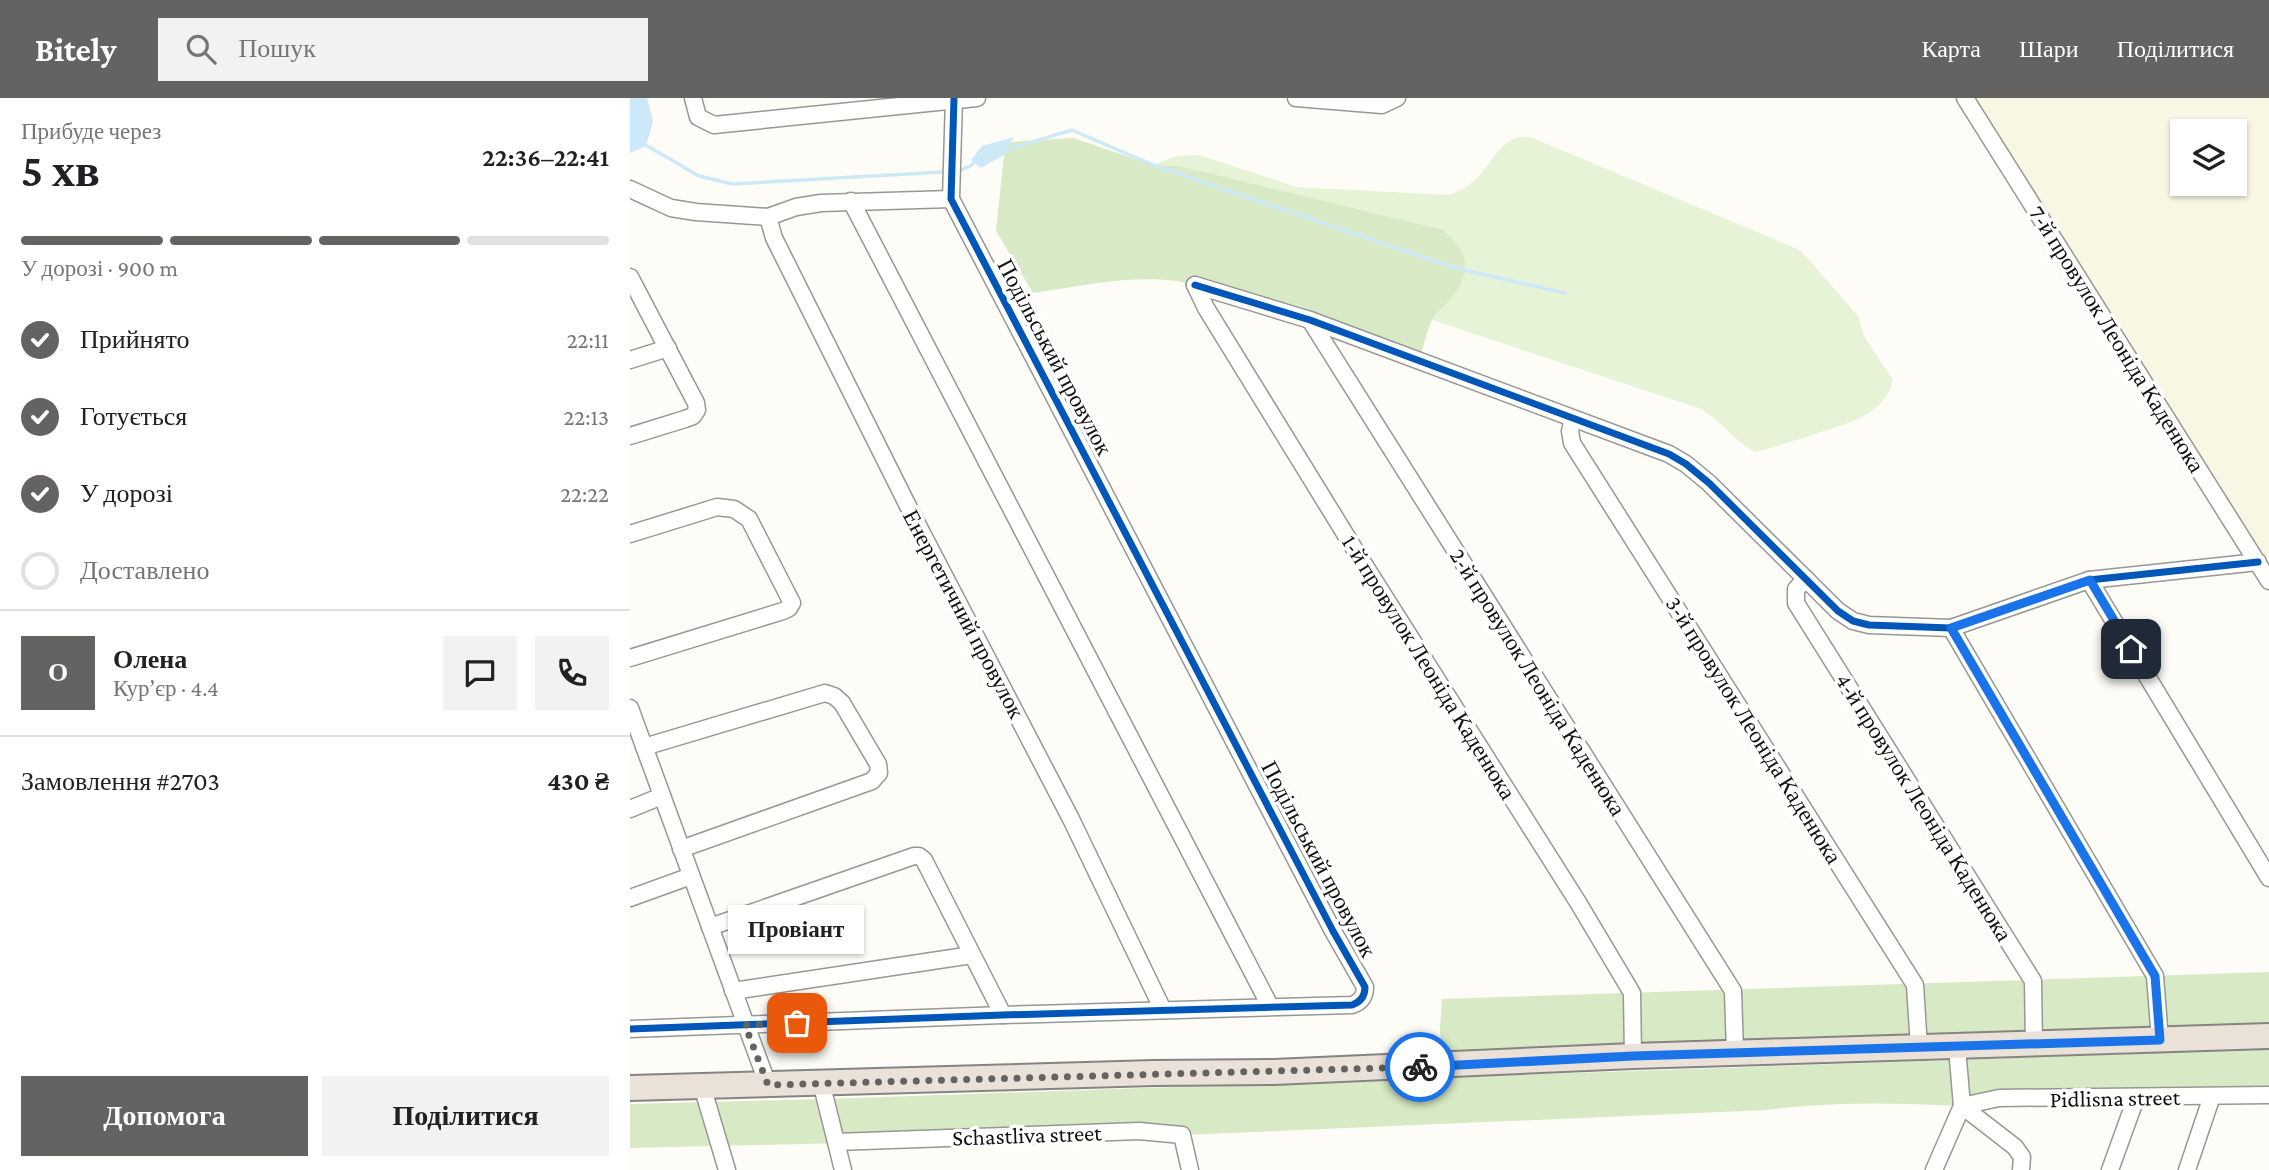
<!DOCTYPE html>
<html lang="uk">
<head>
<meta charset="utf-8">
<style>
	:root { --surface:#fff; --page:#f2f2f2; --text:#202124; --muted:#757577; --line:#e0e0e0; --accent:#646362 }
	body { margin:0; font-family:"Crimson Pro",serif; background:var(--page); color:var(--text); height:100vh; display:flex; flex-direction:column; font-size:26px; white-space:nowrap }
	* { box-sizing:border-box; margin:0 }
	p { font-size:23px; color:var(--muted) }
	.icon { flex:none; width:38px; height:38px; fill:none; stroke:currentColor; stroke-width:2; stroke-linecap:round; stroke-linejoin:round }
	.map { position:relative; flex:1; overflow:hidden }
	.drawer { display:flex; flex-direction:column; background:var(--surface); width:630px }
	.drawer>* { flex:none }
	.fabs { position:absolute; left:1540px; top:21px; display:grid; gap:14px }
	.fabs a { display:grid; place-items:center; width:77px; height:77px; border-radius:0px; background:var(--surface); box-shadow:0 2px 5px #0004; font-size:35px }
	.pin { position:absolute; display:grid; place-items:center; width:60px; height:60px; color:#fff; margin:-30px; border-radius:14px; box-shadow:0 4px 10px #0006 }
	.courier { position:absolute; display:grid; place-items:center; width:70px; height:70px; margin:-35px; border:5px solid #1a73e8; border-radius:50%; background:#fff; color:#222; box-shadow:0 2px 9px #0007 }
	.bubble { position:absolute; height:49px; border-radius:0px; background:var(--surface); box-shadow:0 2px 5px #0004; font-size:23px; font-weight:600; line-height:49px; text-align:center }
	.head em { font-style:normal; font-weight:600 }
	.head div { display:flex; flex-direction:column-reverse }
	.head { display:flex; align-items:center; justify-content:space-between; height:119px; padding:0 21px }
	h1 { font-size:46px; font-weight:600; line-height:52px }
	.bar { display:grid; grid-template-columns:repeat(4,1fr); gap:10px 7px; align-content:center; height:84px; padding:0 21px }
	.bar i { height:9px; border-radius:5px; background:var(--line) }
	.bar .active { background:var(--accent) }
	.bar p { grid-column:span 4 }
	.line { display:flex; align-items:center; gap:18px; padding:0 21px; border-top:2px solid var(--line) }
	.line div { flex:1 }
	.round { display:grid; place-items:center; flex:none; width:74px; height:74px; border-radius:0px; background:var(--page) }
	ol { padding:0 21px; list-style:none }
	li { display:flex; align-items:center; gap:21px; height:77px }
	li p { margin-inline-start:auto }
	li .icon { padding:7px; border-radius:50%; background:var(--accent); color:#fff; stroke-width:4 }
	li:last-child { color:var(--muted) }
	li i { width:38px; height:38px; border:4px solid var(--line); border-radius:50% }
	.primary-button { display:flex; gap:14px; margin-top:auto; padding:14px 21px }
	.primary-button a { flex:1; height:80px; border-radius:0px; background:var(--accent); color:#fff; font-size:28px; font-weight:600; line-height:80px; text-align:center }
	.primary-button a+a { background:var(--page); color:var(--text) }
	header { display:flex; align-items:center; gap:42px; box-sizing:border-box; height:98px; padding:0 35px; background:var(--accent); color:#fff }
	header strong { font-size:33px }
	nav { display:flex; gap:38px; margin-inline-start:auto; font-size:24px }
	.search { width:490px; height:63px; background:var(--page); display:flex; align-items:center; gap:18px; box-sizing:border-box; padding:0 24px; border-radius:0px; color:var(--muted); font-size:26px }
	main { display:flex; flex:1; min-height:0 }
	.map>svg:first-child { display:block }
	.farmland { fill:#f9f7e4; fill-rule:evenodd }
	.green { fill:#e7f3d7 }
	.forest { fill:#d8eac5 }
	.water { fill:#cde8f7 }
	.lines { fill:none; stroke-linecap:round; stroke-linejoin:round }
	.stream { stroke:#cde8f7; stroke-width:3.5 }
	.minor-casing { stroke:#979795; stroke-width:19 }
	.highway-casing { stroke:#858482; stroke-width:28 }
	.minor { stroke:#fffffe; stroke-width:16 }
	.highway { stroke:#eae1d8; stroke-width:24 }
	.cycleway-casing { stroke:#fff; stroke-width:11 }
	.cycleway { stroke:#0057b8; stroke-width:7 }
	.done { stroke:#646362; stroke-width:7; stroke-dasharray:0 12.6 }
	.route { stroke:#1a73e8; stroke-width:9 }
	.labels { text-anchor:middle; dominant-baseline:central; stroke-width:7; stroke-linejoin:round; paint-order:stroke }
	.street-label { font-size:23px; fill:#111; stroke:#fff }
</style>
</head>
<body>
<header>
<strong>Bitely</strong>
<div class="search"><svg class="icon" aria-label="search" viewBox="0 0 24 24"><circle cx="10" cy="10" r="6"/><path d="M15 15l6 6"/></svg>Пошук</div>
<nav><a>Карта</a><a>Шари</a><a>Поділитися</a></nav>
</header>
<main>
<section class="drawer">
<div class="head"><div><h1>5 хв</h1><p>Прибуде через</p></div><em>22:36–22:41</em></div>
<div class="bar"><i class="active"></i><i class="active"></i><i class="active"></i><i></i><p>У дорозі · 900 m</p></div>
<ol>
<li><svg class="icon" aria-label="check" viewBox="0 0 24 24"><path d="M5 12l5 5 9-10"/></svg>Прийнято<p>22:11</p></li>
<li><svg class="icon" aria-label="check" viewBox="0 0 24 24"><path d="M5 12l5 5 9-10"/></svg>Готується<p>22:13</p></li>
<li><svg class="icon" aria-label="check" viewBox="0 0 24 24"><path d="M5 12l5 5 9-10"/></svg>У дорозі<p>22:22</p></li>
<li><i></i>Доставлено</li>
</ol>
<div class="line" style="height:126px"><b class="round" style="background:var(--accent);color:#fff">О</b><div><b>Олена</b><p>Кур’єр · 4.4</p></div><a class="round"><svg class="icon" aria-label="chat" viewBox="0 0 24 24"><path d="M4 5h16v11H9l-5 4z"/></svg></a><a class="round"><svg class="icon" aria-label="phone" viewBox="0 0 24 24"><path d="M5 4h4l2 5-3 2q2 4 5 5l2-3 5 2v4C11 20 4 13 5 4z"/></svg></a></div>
<div class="line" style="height:91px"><div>Замовлення #2703</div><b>430 ₴</b></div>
<div class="primary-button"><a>Допомога</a><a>Поділитися</a></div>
</section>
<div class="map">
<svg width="1639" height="1072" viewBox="0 0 1639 1072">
	<rect width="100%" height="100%" fill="#fdfcf7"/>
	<!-- farmland -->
	<path class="farmland" d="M1335 0H1639V458L1628 464ZM1552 33H1605V86H1552Z"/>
	<!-- green -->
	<path class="green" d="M889 39H900L1163 149 1173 155 1228 218 1234 238 1263 282C1256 319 1208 328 1179 338 1161 343 1143 350 1125 354 1105 344 1091 322 1071 311L802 222 825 195 581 76 549 68 523 67 547 58 569 57 667 89 818 97C859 86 860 47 889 39Z"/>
	<!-- forest -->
	<g class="forest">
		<path d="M443 40 523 67 549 68 813 132C840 156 843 174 819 203 813 209 805 216 801 224 796 236 793 249 790 261L548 183C501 177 450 188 403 195L366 133 374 57 378 44Z"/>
		<path d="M1639 874V927L812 953 810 931 812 901Z"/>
		<path d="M1639 951V997L1332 1008C1268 1005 1202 1003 1137 1012L552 1037 0 1050V1006L195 1001Z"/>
	</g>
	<!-- water -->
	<g class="water">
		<path d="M0 0H17L23 23 16 48 0 55Z"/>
		<path d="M384 39 374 57 351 70 341 62 352 48Z"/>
	</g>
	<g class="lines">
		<!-- stream -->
		<g class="stream">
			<path d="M14 46 69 78 102 86 313 74"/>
			<path d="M376 52 442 32 523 67 825 170 935 195"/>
			<path d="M329 73 340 68 346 63"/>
		</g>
		<defs>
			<g id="minor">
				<path d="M63 0 68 19 84 27 347 0"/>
				<path d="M666 0 752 7 767 0"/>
				<path d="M1335 0 1639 483"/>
				<path d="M0 91 41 110 66 114 138 119 166 109 191 105 321 101"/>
				<path d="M221 103 640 908"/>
				<path d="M138 119 144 140 280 412 441 721 533 912"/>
				<path d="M0 179 66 305 67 312 63 318 55 321 0 338"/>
				<path d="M565 187 680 222 1039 356 1056 366 1079 385 1208 513 1223 523 1239 527 1321 530 1459 482 1628 464"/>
				<path d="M565 187 576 210 725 452 949 806 1002 895 1003 958"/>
				<path d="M680 222 1103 893 1105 955"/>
				<path d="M0 262 38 250"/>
				<path d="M943 321 940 333 942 345 1285 887 1289 950"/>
				<path d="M0 436 87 409 104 411 119 421 162 505 159 510 153 513 0 560"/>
				<path d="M1176 481 1166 491V505L1403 883 1404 947"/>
				<path d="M1459 482 1639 780"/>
				<path d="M1321 530 1525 878 1530 942"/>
				<path d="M0 610 138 987"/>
				<path d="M14 649 195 595 204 598 212 605 248 666 249 675 242 683 51 751"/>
				<path d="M0 711 32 698"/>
				<path d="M0 800 61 778"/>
				<path d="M80 829 284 758H289L294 762 373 917"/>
				<path d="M103 893 342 857"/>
				<path d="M0 931 373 917 722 907C731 904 735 898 735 889L703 833 321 101 324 0"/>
				<path d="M191 984 213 1072"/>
				<path d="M72 988 97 1072"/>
				<path d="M1332 1008 1369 1000 1639 997"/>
				<path d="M1332 1008 1385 1049 1392 1059 1391 1072"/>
				<path d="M206 1044 509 1033 552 1037 560 1072"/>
				<path d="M1304 1072 1332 1008 1327 950"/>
				<path d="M1480 1072 1506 1000"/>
				<path d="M1557 1072 1582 998"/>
			</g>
			<path id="highway" d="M0 990 524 975 644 974 1003 958 1639 938"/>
		</defs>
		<!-- minor casing -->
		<use href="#minor" class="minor-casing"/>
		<!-- highway casing -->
		<use href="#highway" class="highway-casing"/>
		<!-- minor -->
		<use href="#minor" class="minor"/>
		<!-- highway -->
		<use href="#highway" class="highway"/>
		<defs>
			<g id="cycleway">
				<path d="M565 187 680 222 1039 356 1056 366 1079 385 1208 513 1223 523 1239 527 1321 530 1459 482 1628 464"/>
				<path d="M0 931 373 917 722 907C731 904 735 898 735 889L703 833 321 101 324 0"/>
			</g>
		</defs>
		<!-- cycleway casing -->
		<use href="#cycleway" class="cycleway-casing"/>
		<!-- cycleway -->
		<use href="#cycleway" class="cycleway"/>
	</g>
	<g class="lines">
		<!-- done -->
		<path class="done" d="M167 925 115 927 138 987 790 969"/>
		<!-- route -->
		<path class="route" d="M790 969 1003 958 1530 942 1525 878 1321 530 1460 482 1501 551"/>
	</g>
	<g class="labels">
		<!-- street labels -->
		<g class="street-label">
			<text transform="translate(1487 241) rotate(58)">7-й провулок Леоніда Каденюка</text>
			<text transform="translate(425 259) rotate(62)">Подільський провулок</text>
			<text transform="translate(334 516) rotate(62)">Енергетичний провулок</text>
			<text transform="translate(799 569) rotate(58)">1-й провулок Леоніда Каденюка</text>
			<text transform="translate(908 584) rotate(58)">2-й провулок Леоніда Каденюка</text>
			<text transform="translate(1124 632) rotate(58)">3-й провулок Леоніда Каденюка</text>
			<text transform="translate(1294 709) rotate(58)">4-й провулок Леоніда Каденюка</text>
			<text transform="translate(689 761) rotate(62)">Подільський провулок</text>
			<text transform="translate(1485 1000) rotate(-1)">Pidlisna street</text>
			<text transform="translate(397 1037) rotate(-2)">Schastliva street</text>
		</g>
	</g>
</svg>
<div class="fabs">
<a><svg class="icon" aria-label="layers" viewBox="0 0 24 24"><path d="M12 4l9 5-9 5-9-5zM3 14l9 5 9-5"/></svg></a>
</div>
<div class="pin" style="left:167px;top:925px;background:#ea580c"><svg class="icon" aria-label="bag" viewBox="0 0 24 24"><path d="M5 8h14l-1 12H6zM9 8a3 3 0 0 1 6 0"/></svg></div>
<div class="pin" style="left:1501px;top:551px;background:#1f2937"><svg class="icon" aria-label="home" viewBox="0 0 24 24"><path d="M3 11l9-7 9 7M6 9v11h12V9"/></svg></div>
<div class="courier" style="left:790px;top:969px"><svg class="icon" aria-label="bike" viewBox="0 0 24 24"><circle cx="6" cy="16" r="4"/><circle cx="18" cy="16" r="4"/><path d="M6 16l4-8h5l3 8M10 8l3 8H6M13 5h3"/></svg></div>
<div class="bubble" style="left:98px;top:807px;width:136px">Провіант</div>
</div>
</main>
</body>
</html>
